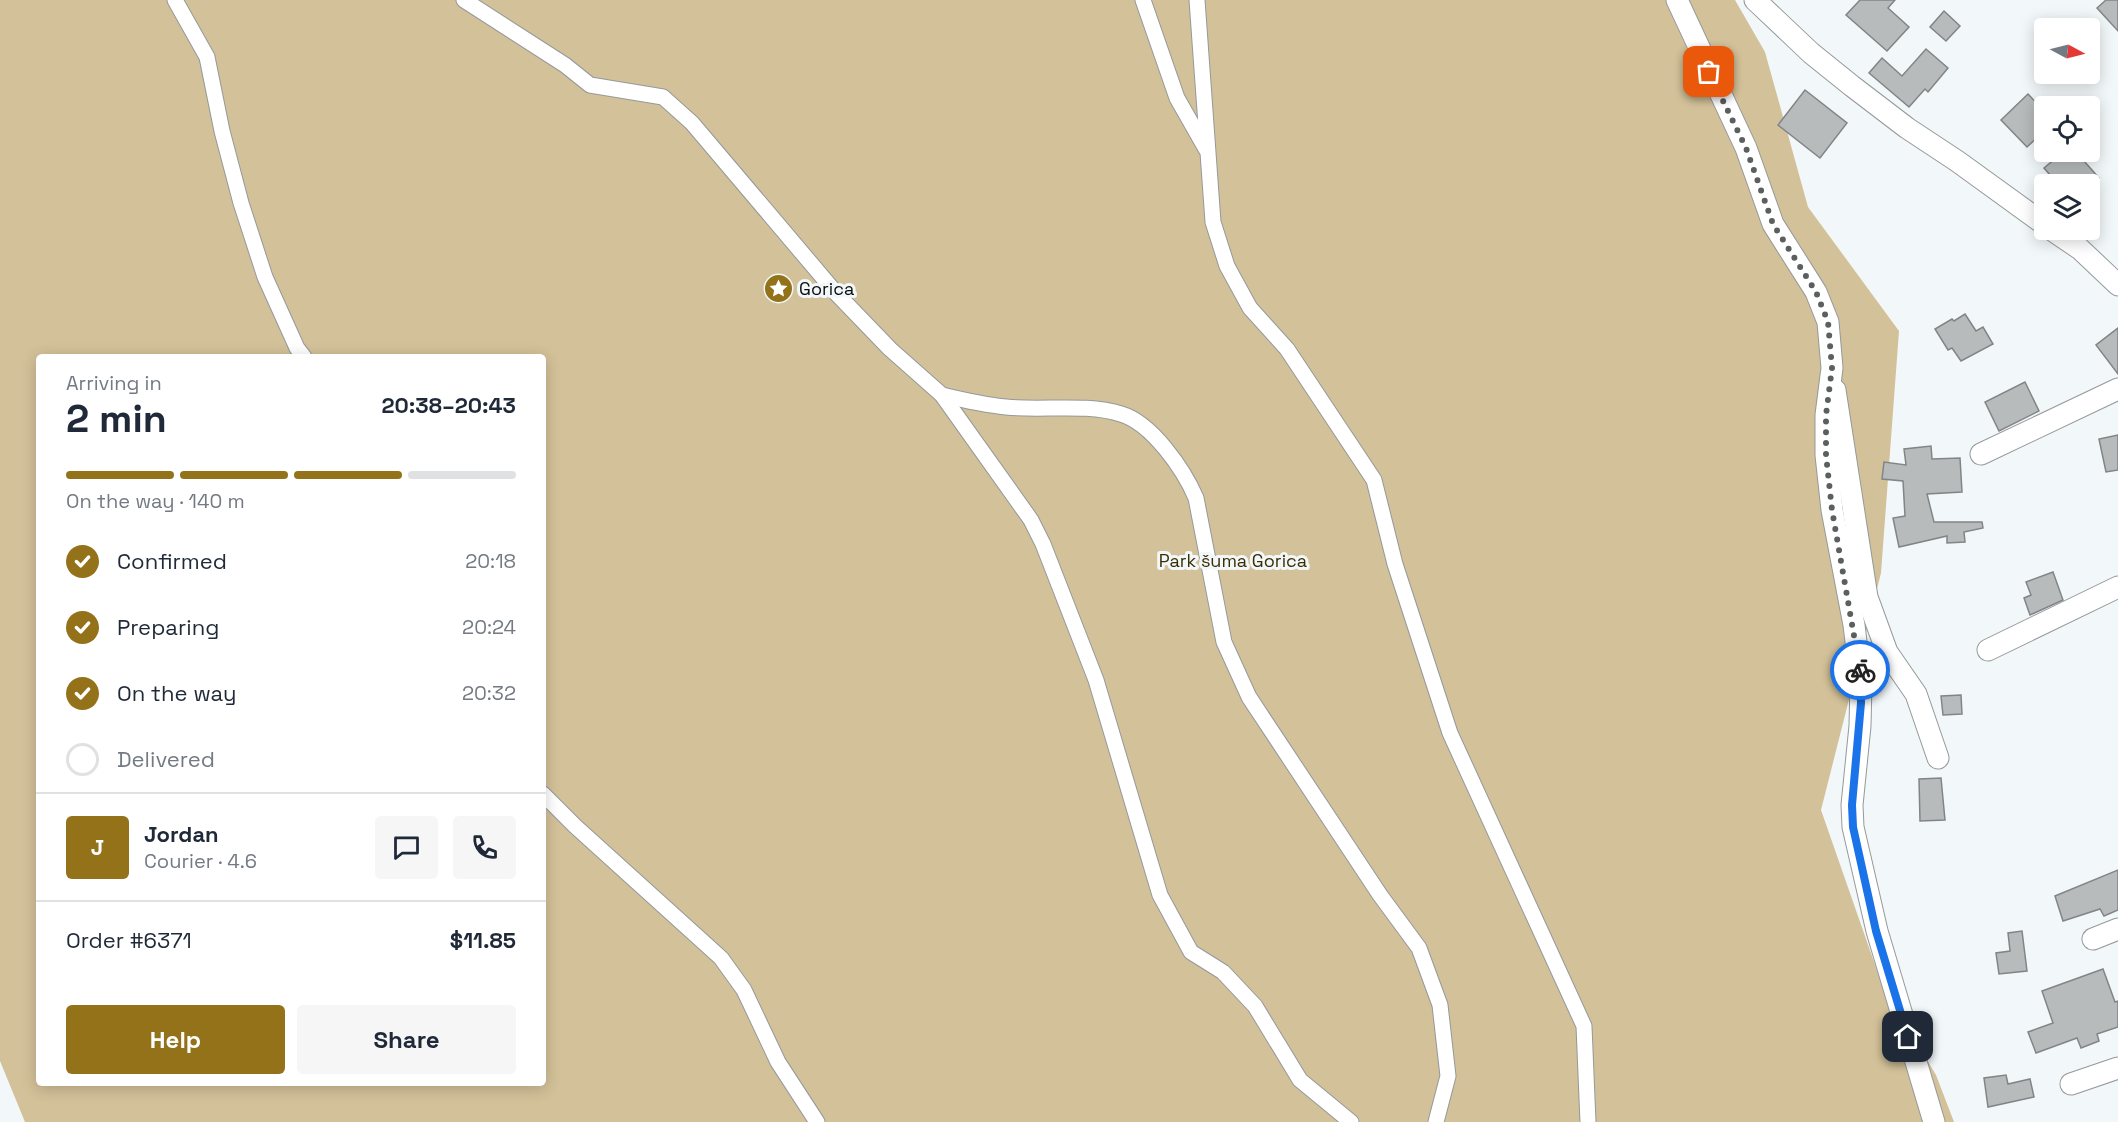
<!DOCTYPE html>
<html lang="en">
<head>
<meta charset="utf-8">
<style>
	:root { --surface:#fff; --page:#f6f6f7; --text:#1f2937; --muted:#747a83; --line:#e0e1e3; --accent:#937219 }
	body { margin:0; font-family:"Space Grotesk",sans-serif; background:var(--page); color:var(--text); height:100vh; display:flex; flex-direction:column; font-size:22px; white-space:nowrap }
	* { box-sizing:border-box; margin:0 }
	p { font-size:20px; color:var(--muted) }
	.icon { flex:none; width:33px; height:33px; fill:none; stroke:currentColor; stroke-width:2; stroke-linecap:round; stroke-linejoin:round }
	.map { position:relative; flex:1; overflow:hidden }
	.drawer { position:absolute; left:36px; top:354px; width:510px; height:732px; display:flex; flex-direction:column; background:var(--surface); border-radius:6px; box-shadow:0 3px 15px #0003 }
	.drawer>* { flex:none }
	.needle { width:39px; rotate:97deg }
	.tools { position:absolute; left:2034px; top:18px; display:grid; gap:12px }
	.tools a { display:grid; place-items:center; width:66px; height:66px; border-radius:6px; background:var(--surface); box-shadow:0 3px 15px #0003; font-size:30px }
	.pin { position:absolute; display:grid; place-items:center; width:51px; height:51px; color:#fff; margin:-26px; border-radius:12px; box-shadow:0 3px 9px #0006 }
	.courier { position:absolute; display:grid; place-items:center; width:60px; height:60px; margin:-30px; border:4px solid #1a73e8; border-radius:50%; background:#fff; color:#222; box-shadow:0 2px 8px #0007 }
	.summary em { font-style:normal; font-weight:700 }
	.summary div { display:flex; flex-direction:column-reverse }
	.summary { display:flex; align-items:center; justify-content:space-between; height:102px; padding:0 30px }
	h1 { font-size:39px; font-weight:700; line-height:45px }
	.bar { display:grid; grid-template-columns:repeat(4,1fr); gap:9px 6px; align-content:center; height:72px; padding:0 30px }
	.bar i { height:8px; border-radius:4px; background:var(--line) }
	.bar .current { background:var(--accent) }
	.bar p { grid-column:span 4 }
	.line { display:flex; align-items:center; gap:15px; padding:0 30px; border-top:2px solid var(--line) }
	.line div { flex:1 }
	.round { display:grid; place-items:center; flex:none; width:63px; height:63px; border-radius:6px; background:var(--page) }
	ol { padding:0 30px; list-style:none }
	li { display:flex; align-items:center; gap:18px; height:66px }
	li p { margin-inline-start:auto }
	li .icon { padding:6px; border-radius:50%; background:var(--accent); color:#fff; stroke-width:4 }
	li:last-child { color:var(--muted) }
	li i { width:33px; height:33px; border:3px solid var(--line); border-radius:50% }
	.primary-button { display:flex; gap:12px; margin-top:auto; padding:12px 30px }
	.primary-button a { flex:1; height:69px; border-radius:6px; background:var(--accent); color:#fff; font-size:24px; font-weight:700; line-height:69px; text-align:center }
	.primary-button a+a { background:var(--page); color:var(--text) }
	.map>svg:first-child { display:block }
	.green { fill:#d3c199; fill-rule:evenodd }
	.building { fill:#b7bbbc; stroke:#818587; stroke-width:1.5 }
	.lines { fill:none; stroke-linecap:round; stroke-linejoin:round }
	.pedestrian-casing { stroke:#95999a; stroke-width:17 }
	.minor-casing { stroke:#95999a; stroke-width:23 }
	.pedestrian { stroke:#fff; stroke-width:15 }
	.minor { stroke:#fff; stroke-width:21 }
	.done { stroke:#5c5f60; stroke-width:6; stroke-dasharray:0 10.8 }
	.route { stroke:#1a73e8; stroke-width:8 }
	.labels { text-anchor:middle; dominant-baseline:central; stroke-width:6; stroke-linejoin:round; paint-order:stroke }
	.poi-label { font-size:18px; fill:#0c0d0d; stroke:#f2f7f9; text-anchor:start }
	.park-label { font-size:18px; fill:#3d2d02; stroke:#f2f7f9 }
</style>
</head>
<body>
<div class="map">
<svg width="2118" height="1122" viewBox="0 0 2118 1122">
	<rect width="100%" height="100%" fill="#f2f7f9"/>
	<!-- green -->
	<path class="green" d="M0 0H1735L1765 52 1808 207 1899 331 1881 573 1821 810 1881 982 1936 1075 1954 1122H25L0 1061ZM39 357H543V1083H39Z"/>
	<!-- building -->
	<g class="building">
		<path d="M1860 0H1895L1888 8 1909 27 1887 51 1846 15Z"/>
		<path d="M2106 0H2118V31L2097 8Z"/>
		<path d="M1944 11 1960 26 1946 41 1930 27Z"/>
		<path d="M1926 49 1948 68 1928 92 1925 89 1909 107 1869 73 1882 58 1902 76Z"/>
		<path d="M1805 90 1847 123 1820 158 1778 125Z"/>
		<path d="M2028 94 2044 111V131L2027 147 2001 120Z"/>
		<path d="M2063 152H2076L2099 178 2091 184H2058L2044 168Z"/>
		<path d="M1965 314 1976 331 1983 327 1993 344 1961 361 1952 348 1948 350 1935 329 1952 319 1954 321Z"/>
		<path d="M2118 328V374L2096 345Z"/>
		<path d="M2025 382 2039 411 1999 431 1985 402Z"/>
		<path d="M2118 435V470L2106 472 2099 439Z"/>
		<path d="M1931 446 1932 459 1960 458 1962 492 1927 494 1934 522H1982L1983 528 1964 532 1965 542 1947 543V536L1899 547 1893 518 1905 516 1903 481 1882 479 1884 462 1906 465 1904 449Z"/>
		<path d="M2053 572 2063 600 2030 615 2024 598 2031 595 2026 582Z"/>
		<path d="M1961 695 1962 714 1943 715 1941 696Z"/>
		<path d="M1941 778 1945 820 1920 821 1919 779Z"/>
		<path d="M2118 870V910L2104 916 2100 909 2063 921 2055 896Z"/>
		<path d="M2022 931 2027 971 1999 974 1996 953 2010 951 2008 933Z"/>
		<path d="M2103 969 2115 1002 2118 1001V1027L2097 1034 2099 1041 2081 1048 2077 1038 2036 1053 2028 1032 2053 1023 2042 991Z"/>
		<path d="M2006 1075 2008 1084 2030 1079 2034 1097 1988 1107 1984 1078Z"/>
	</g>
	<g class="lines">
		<defs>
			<g id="pedestrian">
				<path d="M175 0 207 57 222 131 241 203 265 277 297 348 304 357"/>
				<path d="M464 0 565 65 590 85 663 97 692 123 836 293 890 349 942 395 1031 520 1043 544 1096 680 1160 895 1191 952 1223 972 1255 1006 1300 1080 1351 1122"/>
				<path d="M1143 0 1177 98 1206 149"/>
				<path d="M1197 0 1213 222 1227 266 1250 308 1287 349 1374 480 1395 564 1450 733 1584 1026 1588 1122"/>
				<path d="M942 395C963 400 985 405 1006 407 1043 411 1085 403 1121 414 1152 423 1184 470 1196 498L1224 642 1249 697 1380 895 1419 948 1440 1005 1448 1076 1436 1122"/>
				<path d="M543 794 575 826 721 958 744 990 778 1062 817 1122"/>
			</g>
			<g id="minor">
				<path d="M1677 0 1746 148 1773 224 1816 292 1828 322 1832 368 1826 415V455L1832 510 1854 625 1861 683 1860 726 1852 805 1853 827 1877 931 1934 1122"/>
				<path d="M1755 0 1811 53 1852 86 1907 128 1957 161 2044 224"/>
				<path d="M2052 230 2080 249 2118 285"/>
				<path d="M1835 390 1867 597 1887 652 1916 694 1938 758"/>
				<path d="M1981 454 2118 389"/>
				<path d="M1988 650 2118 587"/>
				<path d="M2093 939 2118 929"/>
				<path d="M2071 1084 2118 1068"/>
			</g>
		</defs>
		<!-- pedestrian casing -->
		<use href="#pedestrian" class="pedestrian-casing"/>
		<!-- minor casing -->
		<use href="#minor" class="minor-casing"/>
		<!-- pedestrian -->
		<use href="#pedestrian" class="pedestrian"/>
		<!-- minor -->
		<use href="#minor" class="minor"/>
	</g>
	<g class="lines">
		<!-- done -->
		<path class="done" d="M1709 72 1746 148 1773 224 1816 292 1828 322 1832 368 1826 415V455L1832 510 1860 670"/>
		<!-- route -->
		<path class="route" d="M1860 670 1861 703 1852 805 1853 827 1876 931 1908 1037"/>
	</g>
	<!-- icons -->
	<defs>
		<symbol id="sight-disc" viewBox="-11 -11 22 22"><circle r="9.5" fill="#937219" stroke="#f2f7f9"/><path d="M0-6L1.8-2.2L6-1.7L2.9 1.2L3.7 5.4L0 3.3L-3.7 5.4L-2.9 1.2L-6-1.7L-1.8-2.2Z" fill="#fff"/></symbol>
	</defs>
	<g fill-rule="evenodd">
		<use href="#sight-disc" x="762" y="272" width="33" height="33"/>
	</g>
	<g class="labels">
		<!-- poi labels -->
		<g class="poi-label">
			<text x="799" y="288">Gorica</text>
		</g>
		<!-- park labels -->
		<g class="park-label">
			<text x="1233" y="560">Park šuma Gorica</text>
		</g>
	</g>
</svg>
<div class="tools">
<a><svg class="needle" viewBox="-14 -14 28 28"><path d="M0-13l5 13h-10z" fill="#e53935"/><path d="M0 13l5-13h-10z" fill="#747a83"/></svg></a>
<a><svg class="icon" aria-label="locate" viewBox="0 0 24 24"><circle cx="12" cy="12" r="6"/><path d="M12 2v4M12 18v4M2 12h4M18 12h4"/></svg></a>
<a><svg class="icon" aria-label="layers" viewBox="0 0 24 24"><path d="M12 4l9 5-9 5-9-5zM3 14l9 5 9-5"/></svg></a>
</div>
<div class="pin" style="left:1709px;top:72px;background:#ea580c"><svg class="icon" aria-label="bag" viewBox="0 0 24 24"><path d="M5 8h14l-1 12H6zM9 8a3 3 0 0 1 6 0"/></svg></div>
<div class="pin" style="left:1908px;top:1037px;background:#1f2937"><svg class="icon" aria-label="home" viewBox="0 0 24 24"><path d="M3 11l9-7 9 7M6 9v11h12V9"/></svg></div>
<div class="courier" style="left:1860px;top:670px"><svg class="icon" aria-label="bike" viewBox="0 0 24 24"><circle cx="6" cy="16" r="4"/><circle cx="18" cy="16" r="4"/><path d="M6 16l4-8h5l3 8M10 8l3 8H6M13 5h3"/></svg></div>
<section class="drawer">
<div class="summary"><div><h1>2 min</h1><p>Arriving in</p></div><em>20:38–20:43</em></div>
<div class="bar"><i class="current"></i><i class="current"></i><i class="current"></i><i></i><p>On the way · 140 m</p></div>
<ol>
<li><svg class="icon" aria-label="check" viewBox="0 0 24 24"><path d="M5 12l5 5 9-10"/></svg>Confirmed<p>20:18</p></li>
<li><svg class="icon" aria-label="check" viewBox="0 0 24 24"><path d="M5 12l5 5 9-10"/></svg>Preparing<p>20:24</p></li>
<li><svg class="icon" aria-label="check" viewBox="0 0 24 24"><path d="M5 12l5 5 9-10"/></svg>On the way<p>20:32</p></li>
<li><i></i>Delivered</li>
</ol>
<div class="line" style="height:108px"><b class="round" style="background:var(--accent);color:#fff">J</b><div><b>Jordan</b><p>Courier · 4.6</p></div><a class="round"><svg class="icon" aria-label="chat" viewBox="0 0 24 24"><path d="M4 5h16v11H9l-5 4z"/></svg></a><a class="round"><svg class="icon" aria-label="phone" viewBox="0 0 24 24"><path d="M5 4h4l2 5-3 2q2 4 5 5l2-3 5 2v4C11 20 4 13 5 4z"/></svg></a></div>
<div class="line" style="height:78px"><div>Order #6371</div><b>$11.85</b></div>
<div class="primary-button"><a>Help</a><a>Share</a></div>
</section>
</div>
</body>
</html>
